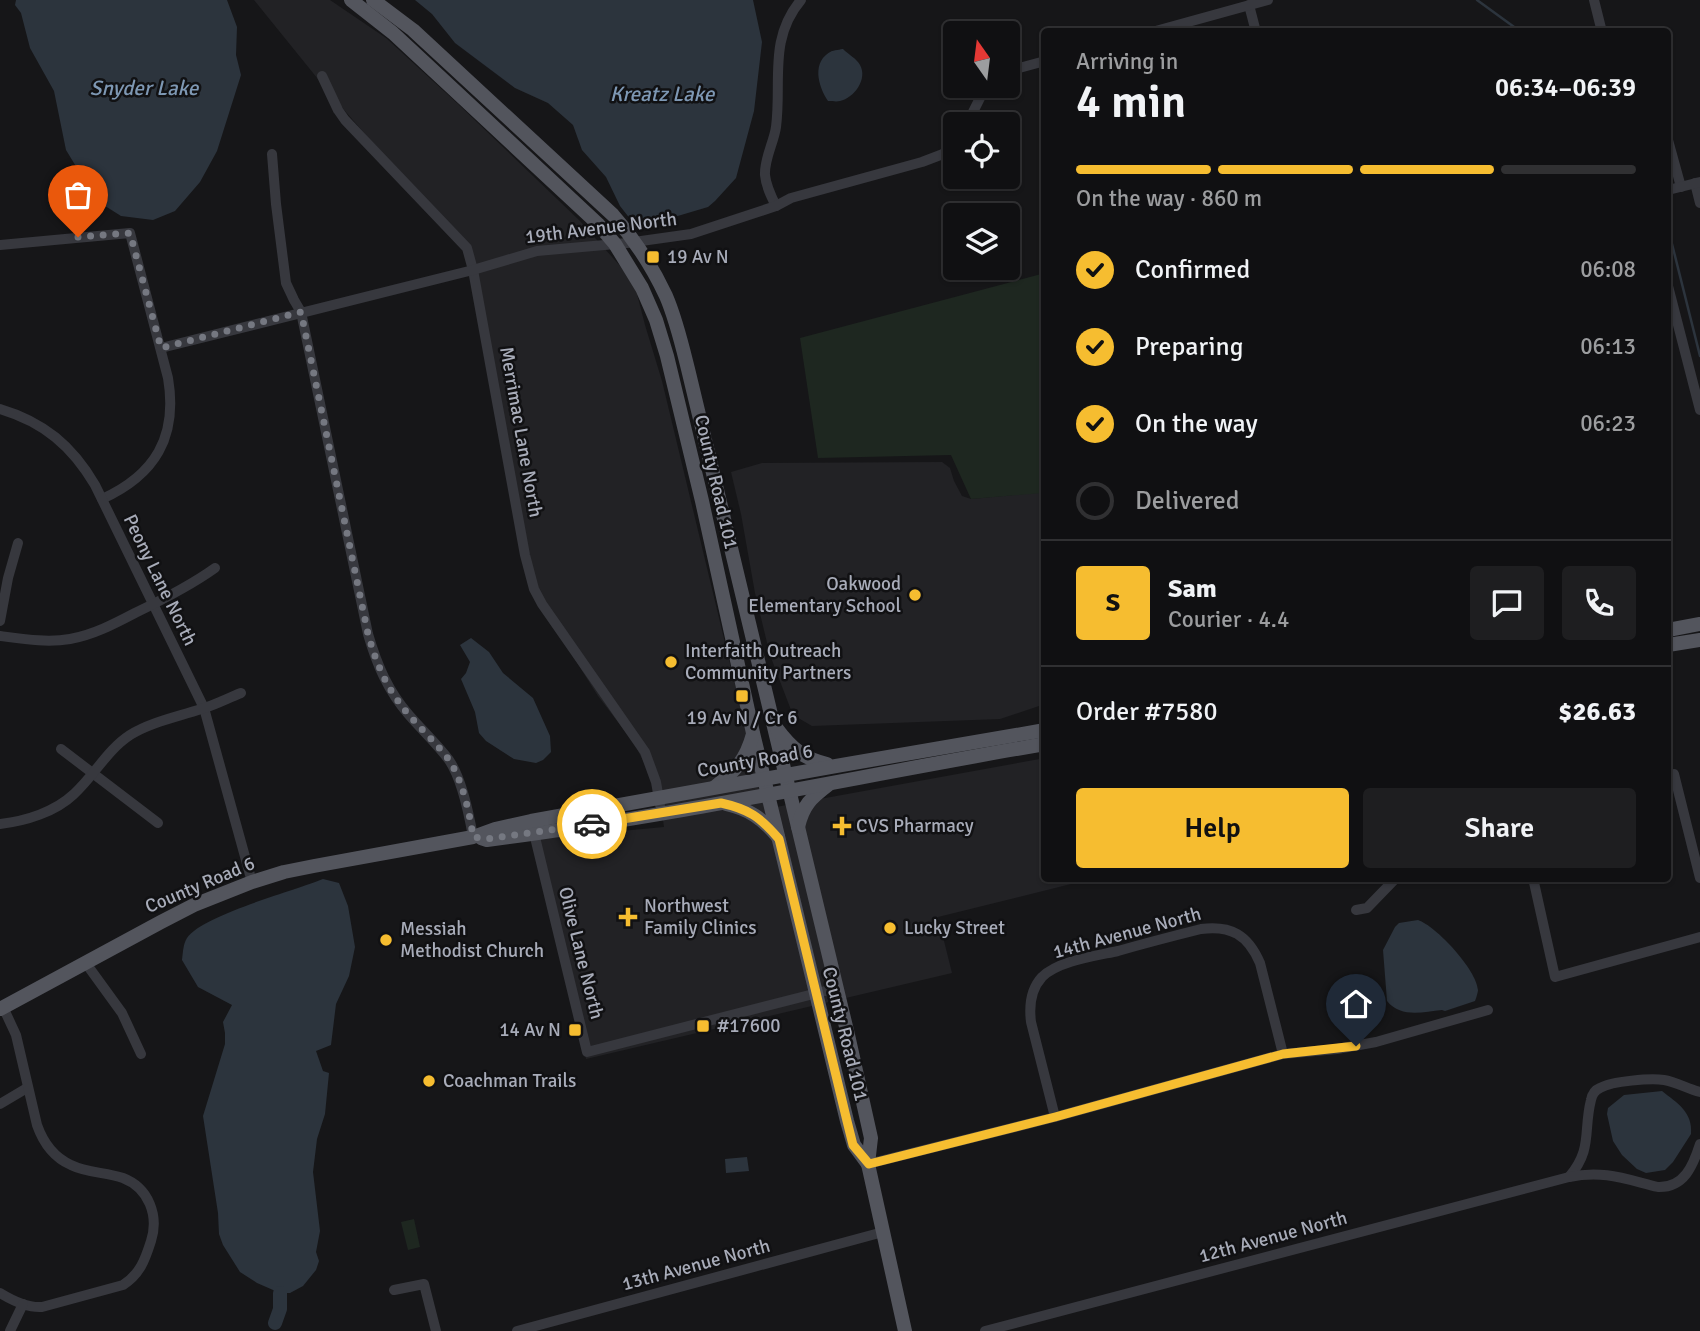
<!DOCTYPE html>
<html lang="en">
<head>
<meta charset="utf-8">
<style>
	:root { --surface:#101012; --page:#1e1e20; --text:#f1f3f6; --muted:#9c9d9f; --line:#303032; --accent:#f6bd30 }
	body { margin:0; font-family:Signika,sans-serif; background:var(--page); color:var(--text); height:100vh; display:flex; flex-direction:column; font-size:26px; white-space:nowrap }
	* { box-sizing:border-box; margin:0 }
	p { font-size:23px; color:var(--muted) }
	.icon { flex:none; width:38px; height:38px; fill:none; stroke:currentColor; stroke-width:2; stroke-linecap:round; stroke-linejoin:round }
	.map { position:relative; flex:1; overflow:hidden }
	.panel { position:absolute; left:1041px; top:28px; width:630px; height:854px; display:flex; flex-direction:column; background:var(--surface); border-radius:7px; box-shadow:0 2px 5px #0004,0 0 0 2px var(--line) }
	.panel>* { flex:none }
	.needle { width:46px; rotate:346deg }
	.buttons { position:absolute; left:943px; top:21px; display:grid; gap:14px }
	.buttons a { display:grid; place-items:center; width:77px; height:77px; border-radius:7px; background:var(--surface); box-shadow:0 2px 5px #0004,0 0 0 2px var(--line); font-size:35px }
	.pin { position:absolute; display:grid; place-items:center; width:60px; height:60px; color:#fff; margin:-72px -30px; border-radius:50% 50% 50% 0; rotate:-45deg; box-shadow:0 0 7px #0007 }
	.pin .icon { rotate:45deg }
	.courier { position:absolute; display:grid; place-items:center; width:70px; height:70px; margin:-35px; border:5px solid #f6bd30; border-radius:50%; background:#fff; color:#222; box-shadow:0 2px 9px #0007 }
	.head em { font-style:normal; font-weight:600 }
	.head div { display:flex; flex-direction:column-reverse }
	.head { display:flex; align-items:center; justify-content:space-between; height:119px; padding:0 35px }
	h1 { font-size:46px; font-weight:600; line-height:52px }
	.bar { display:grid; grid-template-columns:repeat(4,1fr); gap:10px 7px; align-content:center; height:84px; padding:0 35px }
	.bar i { height:9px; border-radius:5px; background:var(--line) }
	.bar .active { background:var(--accent) }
	.bar p { grid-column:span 4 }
	.line { display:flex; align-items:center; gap:18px; padding:0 35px; border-top:2px solid var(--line) }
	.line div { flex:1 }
	.round { display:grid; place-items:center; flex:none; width:74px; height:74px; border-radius:7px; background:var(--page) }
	ol { padding:0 35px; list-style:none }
	li { display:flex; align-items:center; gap:21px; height:77px }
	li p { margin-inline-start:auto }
	li .icon { padding:7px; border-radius:50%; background:var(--accent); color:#111; stroke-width:4 }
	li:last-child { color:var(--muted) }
	li i { width:38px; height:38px; border:4px solid var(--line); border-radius:50% }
	.button { display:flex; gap:14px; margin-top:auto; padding:14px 35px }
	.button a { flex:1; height:80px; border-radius:7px; background:var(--accent); color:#111; font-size:28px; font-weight:600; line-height:80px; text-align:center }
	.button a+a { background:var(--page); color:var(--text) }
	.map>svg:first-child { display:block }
	.built { fill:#222225 }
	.green { fill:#1e2720 }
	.water { fill:#2c343d }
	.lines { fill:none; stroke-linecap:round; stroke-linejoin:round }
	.stream { stroke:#2c343d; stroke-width:2.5 }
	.river { stroke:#2c343d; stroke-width:14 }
	.minor { stroke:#37383e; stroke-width:10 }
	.major { stroke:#53555d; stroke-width:14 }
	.done { stroke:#757881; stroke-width:7; stroke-dasharray:0 12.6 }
	.route { stroke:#f6bd30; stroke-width:9 }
	.poi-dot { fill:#f6bd30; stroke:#111113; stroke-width:2.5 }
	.labels { text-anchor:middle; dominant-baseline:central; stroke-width:5; stroke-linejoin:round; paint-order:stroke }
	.street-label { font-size:19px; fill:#a8acb9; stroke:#111113 }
	.poi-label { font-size:19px; fill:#a8acb9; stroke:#111113; text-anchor:start }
	.water-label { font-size:21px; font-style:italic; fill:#7e98b4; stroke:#111113 }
</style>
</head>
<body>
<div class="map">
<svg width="1700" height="1331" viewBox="0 0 1700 1331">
	<rect width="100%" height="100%" fill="#161618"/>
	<!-- built -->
	<g class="built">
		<path d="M254 0H330L386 38 457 103 580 221 621 267 636 290 645 325 662 381 765 809 1045 758V878L1091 879 938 917 952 973 586 1059 567 956 535 839 664 827 659 792 634 743 598 696 540 604 464 248 326 89Z"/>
		<path d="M942 462 950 468 954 481 962 496 971 499 1044 492 1045 630 1043 642 1045 653V701L1042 705 1000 719 812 726 800 719 791 710 770 655 755 593 741 514 731 472 762 463Z"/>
	</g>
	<!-- green -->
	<g class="green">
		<path d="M1045 273V496L1043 493 971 499 951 455 818 458 800 338Z"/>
		<path d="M414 1219 420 1247 408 1250 401 1222Z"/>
	</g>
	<!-- water -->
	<g class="water">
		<path d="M16 0H227L237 27 236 55 241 75 217 151 200 182 175 211 153 220 121 216 102 204 91 191 66 150 54 91 30 48 21 13 15 5Z"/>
		<path d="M415 0H753L762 42 754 111 736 178 715 201 708 207 644 226 631 220 620 206 606 177 582 150 573 125 548 103 515 88 455 43 432 14Z"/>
		<path d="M843 49C848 54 857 59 860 65 868 79 854 98 840 101 836 102 833 101 828 101 818 86 811 61 832 51 832 51 842 49 843 49Z"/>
		<path d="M471 638 489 652 503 673 533 698 550 736 551 752 543 760 536 763 514 759 486 741 479 733 475 712 461 679 466 673 470 662 460 645Z"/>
		<path d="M323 879 339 883 348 906 355 947 349 976 336 1004 331 1045 316 1051 323 1071 329 1073 325 1114 317 1139 313 1172 320 1231 316 1252 319 1261 316 1270 303 1286 290 1293H280L257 1283 240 1272 223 1245 219 1234 218 1213 203 1116 225 1044V1033L223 1022 232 1005 198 987 182 960C183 953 183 944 187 938 202 915 294 891 323 879Z"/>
		<path d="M1418 920C1436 926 1477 970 1478 990 1478 992 1476 999 1475 1001L1445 1011 1442 1010C1422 1012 1401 1018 1387 1001L1383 950 1395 927 1399 923Z"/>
		<path d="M1662 1091C1677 1103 1693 1112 1691 1134L1673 1162 1665 1170 1646 1173 1637 1169 1622 1155 1613 1141 1607 1114 1608 1108 1624 1095Z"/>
		<path d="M747 1157 749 1171 726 1173 725 1159Z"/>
	</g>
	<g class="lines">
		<!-- stream -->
		<g class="stream">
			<path d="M1477 0 1521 32"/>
			<path d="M1668 228 1700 356"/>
		</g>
		<!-- river -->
		<path class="river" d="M275 1323 280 1309V1293"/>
		<!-- minor -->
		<g class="minor">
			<path d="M1594 0 1602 32"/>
			<path d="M1249 5 1256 32"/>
			<path d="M1152 32 1268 0"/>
			<path d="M1008 71 1045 61"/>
			<path d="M322 76 338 110 345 120 467 248 473 270 525 555 534 589 542 604 645 752 656 782 660 805"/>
			<path d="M967 124 986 86"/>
			<path d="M1668 140 1681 187"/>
			<path d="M272 154 276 204 286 283 294 300 301 312 368 634C377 665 388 691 409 715 422 730 437 744 449 760 462 779 469 814 473 837"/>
			<path d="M1695 183 1700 203"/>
			<path d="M1668 190 1700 182"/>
			<path d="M776 206C771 196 766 186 765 175 764 159 774 142 776 127 782 82 768 39 801 0"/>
			<path d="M0 245 130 233 168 378C178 437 155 475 102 499"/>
			<path d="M1668 286 1700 410"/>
			<path d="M161 348 473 270 537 251 627 243 691 234 776 206 791 198 922 162 943 154 956 142"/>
			<path d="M0 409C44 422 72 446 95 485L204 708 252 882"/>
			<path d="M0 621 8 578 18 543"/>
			<path d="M0 636C23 639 47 643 70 639 93 635 114 624 135 613 162 600 190 586 215 568"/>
			<path d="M61 749 158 823"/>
			<path d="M1668 776 1674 774 1700 878"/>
			<path d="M0 824C26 821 55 812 74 794 94 776 107 750 130 735 151 722 177 717 201 709 215 705 228 698 241 693"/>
			<path d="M533 829 587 1052 837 988"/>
			<path d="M1533 878 1555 977 1700 937"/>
			<path d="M1356 910 1367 908 1396 878"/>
			<path d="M85 962 122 1013 141 1054"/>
			<path d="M0 1104 27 1088"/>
			<path d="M1055 1117 1031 1022C1029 1006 1030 990 1042 977 1058 961 1095 956 1118 951 1146 943 1173 936 1201 929 1231 925 1248 935 1260 963L1283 1054"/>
			<path d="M868 1164 1055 1117 1283 1054 1337 1049 1376 1042 1488 1010"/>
			<path d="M1569 1177C1593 1149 1583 1131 1591 1100 1592 1095 1595 1090 1600 1088 1612 1081 1651 1078 1664 1080 1676 1082 1688 1089 1700 1092"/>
			<path d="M394 1290 424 1284 436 1331"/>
			<path d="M0 1293C13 1301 27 1308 42 1307L123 1285C140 1274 145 1260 151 1241 159 1216 149 1188 123 1178 106 1172 87 1173 71 1165 53 1157 43 1142 37 1125L16 1035 3 1007"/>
			<path d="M10 1331 23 1304"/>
			<path d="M517 1331 883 1232"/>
			<path d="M985 1331 1569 1177C1604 1170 1625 1179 1658 1187 1684 1188 1693 1166 1700 1144"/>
		</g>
		<!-- major -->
		<g class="major">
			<path d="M351 0 393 33 598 224 615 244 642 288 656 320 667 356 702 501 753 733 847 1121 854 1145 868 1164"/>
			<path d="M373 0 413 30 613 215C634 239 653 268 666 296 676 319 682 345 688 369L848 1035 871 1138 868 1164 905 1331"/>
			<path d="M1668 630 1700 624"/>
			<path d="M1668 645 1700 640"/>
			<path d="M777 729C791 748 804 759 827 764"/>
			<path d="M715 787C736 770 746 760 753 734"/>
			<path d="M726 804C749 809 763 819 778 837"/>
			<path d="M798 827C803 805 811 798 828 785"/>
			<path d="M481 838 487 840C674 816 859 776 1045 744"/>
			<path d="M0 1009 161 922 194 905 252 882 284 872 314 866 473 837 495 829 531 821 836 766 1045 730"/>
		</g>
	</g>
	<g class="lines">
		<!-- done -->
		<path class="done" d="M78 237 130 233 161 348 301 312 368 634C377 666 387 689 409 715 422 730 437 744 449 760 462 779 470 814 473 837L487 839 592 824"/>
		<!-- route -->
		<path class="route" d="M592 824 721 803C749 809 760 817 779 839L847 1121 853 1145 869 1164 1055 1117 1283 1054 1356 1046"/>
	</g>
	<!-- markers -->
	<g class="poi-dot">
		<rect x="646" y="250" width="14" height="14" rx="3.5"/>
		<circle cx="915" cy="595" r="7"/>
		<circle cx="671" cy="662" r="7"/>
		<rect x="735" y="689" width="14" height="14" rx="3.5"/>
		<path d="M838.5 815.5h7v7h7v7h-7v7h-7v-7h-7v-7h7z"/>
		<path d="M624.5 906.5h7v7h7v7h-7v7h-7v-7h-7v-7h7z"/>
		<circle cx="890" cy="928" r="7"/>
		<circle cx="386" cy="940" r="7"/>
		<rect x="696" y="1019" width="14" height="14" rx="3.5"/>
		<rect x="568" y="1023" width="14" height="14" rx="3.5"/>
		<circle cx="429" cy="1081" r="7"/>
	</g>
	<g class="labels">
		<!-- street labels -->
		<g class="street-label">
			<text transform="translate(601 228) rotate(-7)">19th Avenue North</text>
			<text transform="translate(521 432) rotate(80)">Merrimac Lane North</text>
			<text transform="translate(716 482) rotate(77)">County Road 101</text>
			<text transform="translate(160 580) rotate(64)">Peony Lane North</text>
			<text transform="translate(755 761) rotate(-10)">County Road 6</text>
			<text transform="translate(200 885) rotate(-23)">County Road 6</text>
			<text transform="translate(1127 933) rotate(-15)">14th Avenue North</text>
			<text transform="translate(581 953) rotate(76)">Olive Lane North</text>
			<text transform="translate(845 1034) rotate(76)">County Road 101</text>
			<text transform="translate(1273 1237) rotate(-15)">12th Avenue North</text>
			<text transform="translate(696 1265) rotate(-15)">13th Avenue North</text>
		</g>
		<!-- poi labels -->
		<g class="poi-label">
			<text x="667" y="257">19 Av N</text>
			<text x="901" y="584" text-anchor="end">Oakwood<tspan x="901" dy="22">Elementary School</tspan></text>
			<text x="685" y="651">Interfaith Outreach<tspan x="685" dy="22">Community Partners</tspan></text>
			<text x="742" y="718" text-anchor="middle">19 Av N / Cr 6</text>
			<text x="856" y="826">CVS Pharmacy</text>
			<text x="644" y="906">Northwest<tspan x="644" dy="22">Family Clinics</tspan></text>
			<text x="904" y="928">Lucky Street</text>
			<text x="400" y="929">Messiah<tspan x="400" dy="22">Methodist Church</tspan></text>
			<text x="717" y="1026">#17600</text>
			<text x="561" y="1030" text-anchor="end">14 Av N</text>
			<text x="443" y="1081">Coachman Trails</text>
		</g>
		<!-- water labels -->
		<g class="water-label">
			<text x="144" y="88">Snyder Lake</text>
			<text x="662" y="94">Kreatz Lake</text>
		</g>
	</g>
</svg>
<div class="buttons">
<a><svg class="needle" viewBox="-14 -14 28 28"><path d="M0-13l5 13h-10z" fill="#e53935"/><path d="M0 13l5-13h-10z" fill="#9c9d9f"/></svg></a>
<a><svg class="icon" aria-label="locate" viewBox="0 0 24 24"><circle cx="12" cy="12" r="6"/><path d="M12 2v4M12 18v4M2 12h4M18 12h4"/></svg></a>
<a><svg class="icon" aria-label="layers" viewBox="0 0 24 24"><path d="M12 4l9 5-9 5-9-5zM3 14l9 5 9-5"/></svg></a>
</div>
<div class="pin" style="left:78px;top:237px;background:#ea580c"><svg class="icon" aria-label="bag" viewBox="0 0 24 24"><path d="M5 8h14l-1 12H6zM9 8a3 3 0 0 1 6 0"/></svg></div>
<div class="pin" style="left:1356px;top:1046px;background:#1f2937"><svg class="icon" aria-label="home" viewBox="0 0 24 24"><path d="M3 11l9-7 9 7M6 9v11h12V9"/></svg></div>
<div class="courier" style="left:592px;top:824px"><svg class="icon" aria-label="car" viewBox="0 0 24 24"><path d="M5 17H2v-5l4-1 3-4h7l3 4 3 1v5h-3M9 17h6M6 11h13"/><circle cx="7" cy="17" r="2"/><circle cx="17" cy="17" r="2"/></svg></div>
<section class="panel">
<div class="head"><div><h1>4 min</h1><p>Arriving in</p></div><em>06:34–06:39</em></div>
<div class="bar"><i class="active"></i><i class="active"></i><i class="active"></i><i></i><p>On the way · 860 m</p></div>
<ol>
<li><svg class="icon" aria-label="check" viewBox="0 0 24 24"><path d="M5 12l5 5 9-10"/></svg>Confirmed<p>06:08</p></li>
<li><svg class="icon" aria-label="check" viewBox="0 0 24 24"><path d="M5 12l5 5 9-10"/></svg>Preparing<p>06:13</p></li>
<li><svg class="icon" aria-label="check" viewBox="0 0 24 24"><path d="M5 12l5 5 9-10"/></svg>On the way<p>06:23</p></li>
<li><i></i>Delivered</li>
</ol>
<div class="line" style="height:126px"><b class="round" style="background:var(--accent);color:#111">S</b><div><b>Sam</b><p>Courier · 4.4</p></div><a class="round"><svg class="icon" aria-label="chat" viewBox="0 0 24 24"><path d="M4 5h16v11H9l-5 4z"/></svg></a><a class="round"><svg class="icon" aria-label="phone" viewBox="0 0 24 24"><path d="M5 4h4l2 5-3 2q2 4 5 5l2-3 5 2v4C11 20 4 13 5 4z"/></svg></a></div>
<div class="line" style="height:91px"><div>Order #7580</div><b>$26.63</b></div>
<div class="button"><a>Help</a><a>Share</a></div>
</section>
</div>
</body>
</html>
